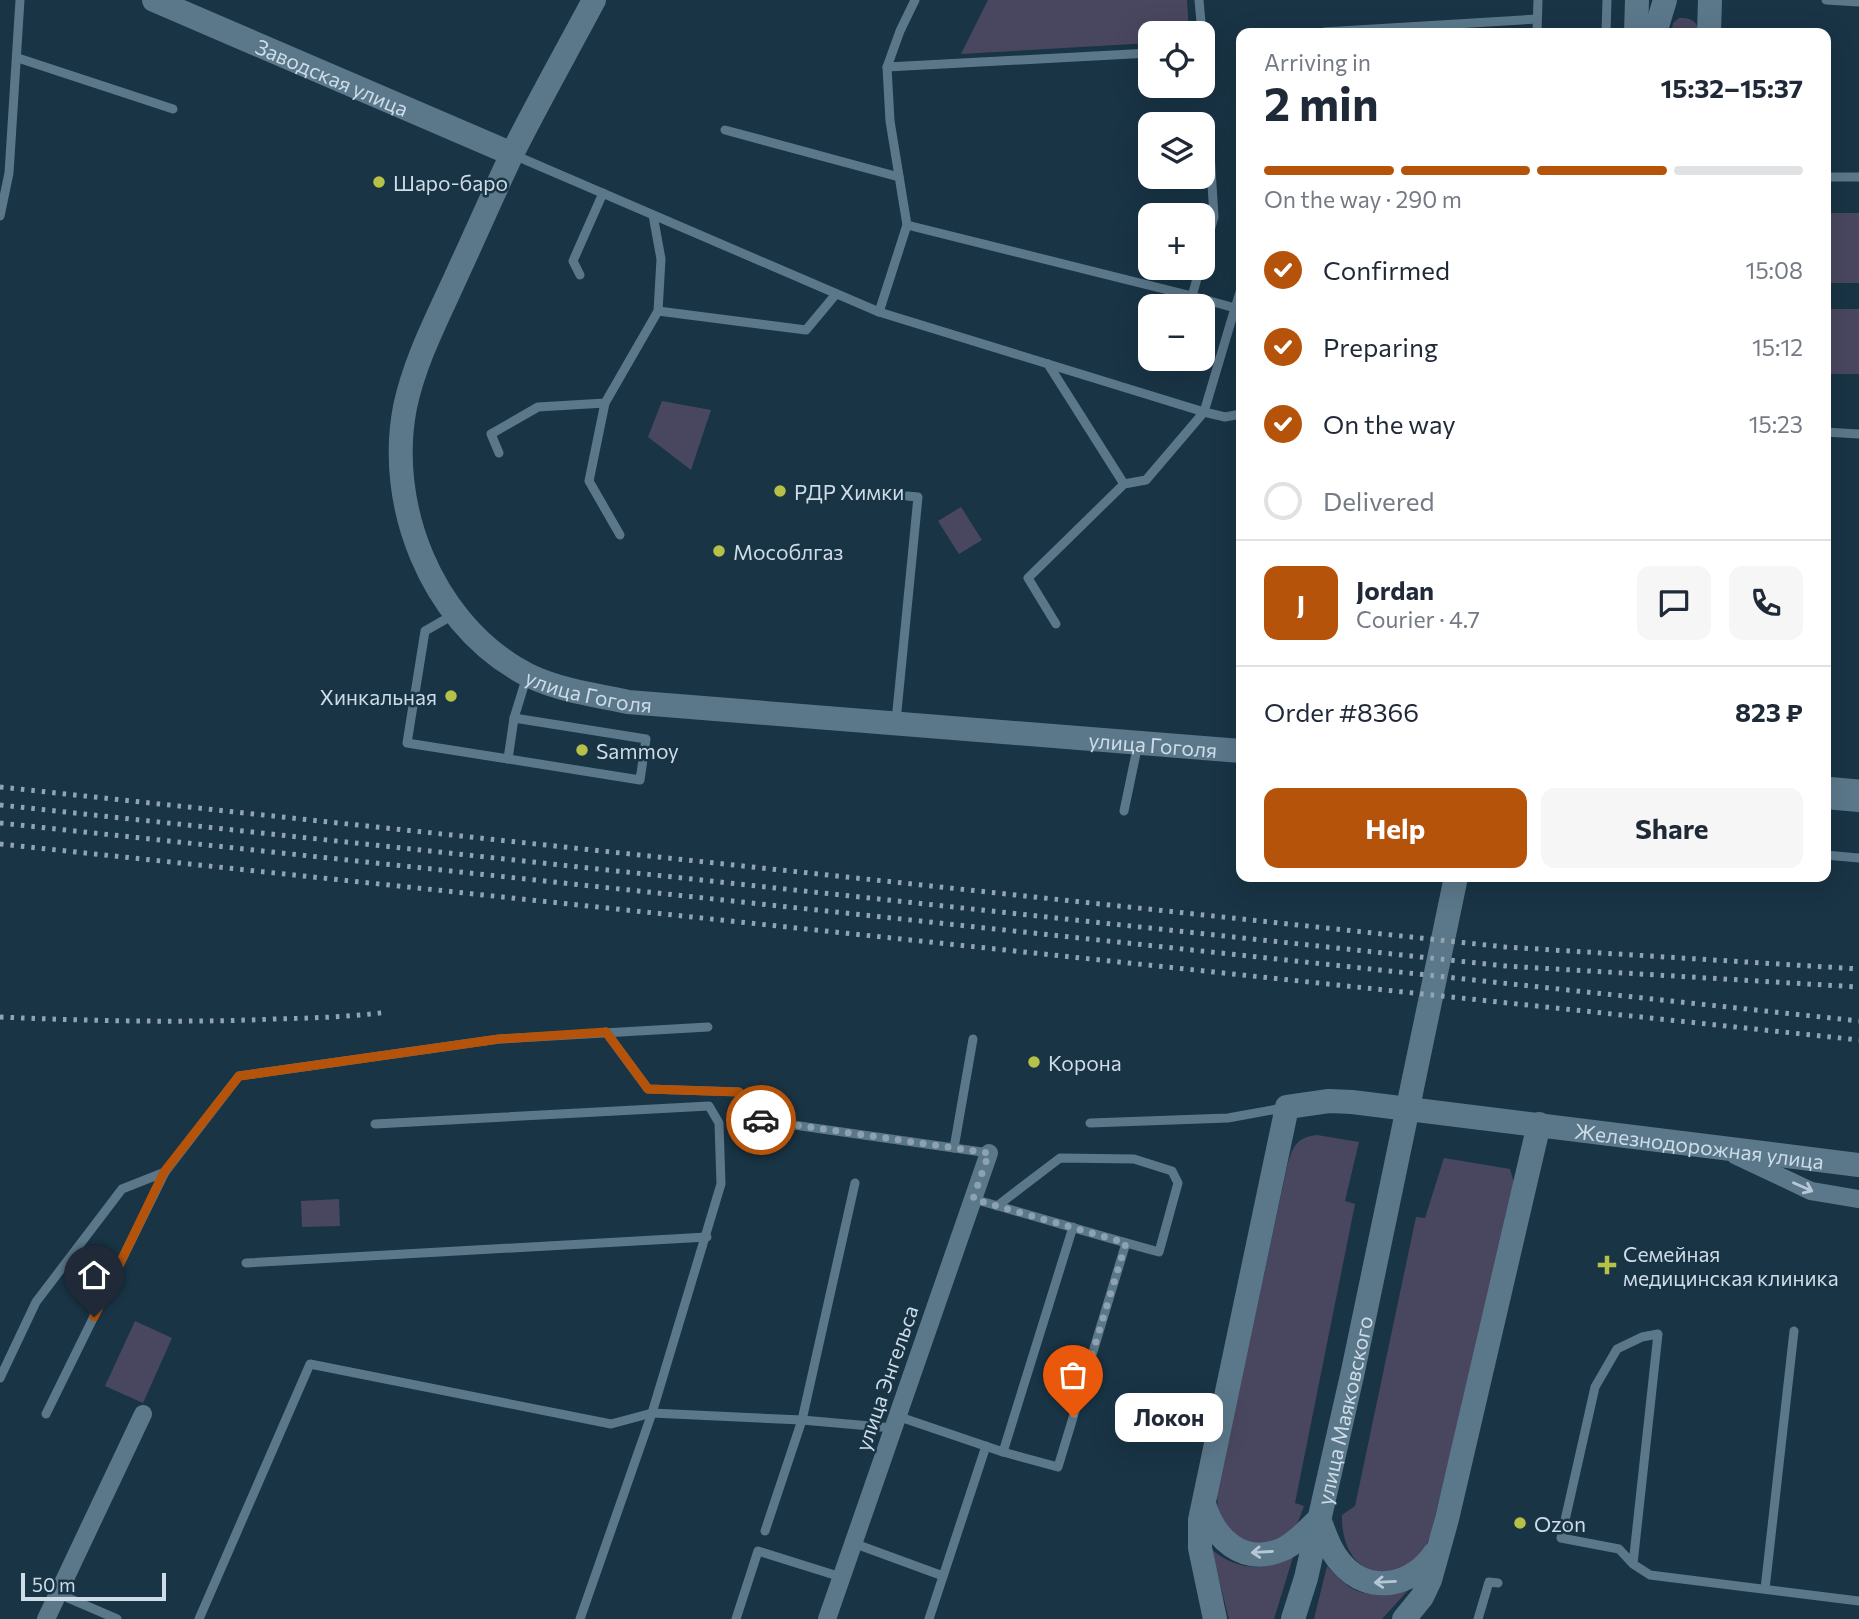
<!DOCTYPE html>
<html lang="en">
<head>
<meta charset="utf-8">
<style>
	:root { --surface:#fff; --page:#f6f6f7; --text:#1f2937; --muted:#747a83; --line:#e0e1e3; --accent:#b45309 }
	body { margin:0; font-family:Commissioner,sans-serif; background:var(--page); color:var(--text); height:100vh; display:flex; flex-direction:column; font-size:26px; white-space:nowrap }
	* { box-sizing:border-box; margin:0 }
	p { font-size:23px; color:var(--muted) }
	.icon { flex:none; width:38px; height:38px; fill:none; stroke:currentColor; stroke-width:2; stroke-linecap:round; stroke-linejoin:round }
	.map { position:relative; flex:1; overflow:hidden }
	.panel { position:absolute; left:1236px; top:28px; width:595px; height:854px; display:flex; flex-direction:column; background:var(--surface); border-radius:14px; box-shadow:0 7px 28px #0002 }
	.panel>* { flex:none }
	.buttons { position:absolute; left:1138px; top:21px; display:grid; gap:14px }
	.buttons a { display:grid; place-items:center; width:77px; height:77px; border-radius:14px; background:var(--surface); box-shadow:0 7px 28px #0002; font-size:35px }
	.scale { position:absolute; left:21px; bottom:18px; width:145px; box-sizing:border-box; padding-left:7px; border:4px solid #cddce7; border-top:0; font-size:19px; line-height:24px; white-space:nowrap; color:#cddce7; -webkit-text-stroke:5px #193445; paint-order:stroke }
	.pin { position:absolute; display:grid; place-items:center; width:60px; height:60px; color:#fff; margin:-72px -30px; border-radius:50% 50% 50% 0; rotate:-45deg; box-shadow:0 0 7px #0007 }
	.pin .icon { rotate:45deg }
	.courier { position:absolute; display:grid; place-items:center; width:70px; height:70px; margin:-35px; border:5px solid #b45309; border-radius:50%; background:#fff; color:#222; box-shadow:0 2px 9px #0007 }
	.bubble { position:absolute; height:49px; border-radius:14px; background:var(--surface); box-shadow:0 7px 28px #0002; font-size:23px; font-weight:700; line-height:49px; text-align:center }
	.summary em { font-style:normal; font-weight:700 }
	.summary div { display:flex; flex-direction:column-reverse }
	.summary { display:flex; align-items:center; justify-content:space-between; height:119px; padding:0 28px }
	h1 { font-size:46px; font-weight:700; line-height:52px }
	.bar { display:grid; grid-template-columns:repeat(4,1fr); gap:10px 7px; align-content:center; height:84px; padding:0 28px }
	.bar i { height:9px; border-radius:5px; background:var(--line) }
	.bar .selected { background:var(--accent) }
	.bar p { grid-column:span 4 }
	.line { display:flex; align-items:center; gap:18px; padding:0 28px; border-top:2px solid var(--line) }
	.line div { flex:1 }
	.round { display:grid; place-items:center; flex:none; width:74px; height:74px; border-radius:14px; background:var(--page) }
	ol { padding:0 28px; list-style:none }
	li { display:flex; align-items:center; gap:21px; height:77px }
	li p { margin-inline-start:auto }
	li .icon { padding:7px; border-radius:50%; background:var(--accent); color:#fff; stroke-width:4 }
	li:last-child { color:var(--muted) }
	li i { width:38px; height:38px; border:4px solid var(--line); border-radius:50% }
	.primary-button { display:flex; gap:14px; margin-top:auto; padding:14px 28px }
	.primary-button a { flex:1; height:80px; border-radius:14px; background:var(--accent); color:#fff; font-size:28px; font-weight:700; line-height:80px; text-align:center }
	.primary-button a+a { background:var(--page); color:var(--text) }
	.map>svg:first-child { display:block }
	.green { fill:#49475f }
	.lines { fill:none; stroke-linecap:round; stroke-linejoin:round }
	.lane { stroke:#5b788b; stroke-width:9 }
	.street { stroke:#5b788b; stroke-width:18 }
	.secondary { stroke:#5b788b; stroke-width:24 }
	.rail { stroke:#91a4b1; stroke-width:5; stroke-dasharray:3.5 7; stroke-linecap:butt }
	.oneway { stroke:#b6c8d5 }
	.done { stroke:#8ea1ae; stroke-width:7; stroke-dasharray:0 12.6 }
	.route { stroke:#b45309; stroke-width:9 }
	.poi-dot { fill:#b8c147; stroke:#193445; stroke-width:2.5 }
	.labels { text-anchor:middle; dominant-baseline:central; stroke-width:5; stroke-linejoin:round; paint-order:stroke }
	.street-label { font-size:21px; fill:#cddce7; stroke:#193445 }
	.poi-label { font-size:21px; fill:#cddce7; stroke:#193445; text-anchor:start }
</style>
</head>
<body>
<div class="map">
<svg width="1859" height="1619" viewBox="0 0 1859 1619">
	<rect width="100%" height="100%" fill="#193445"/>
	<!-- green -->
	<g class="green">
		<path d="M988 0H1187L1189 33H1150V43L961 54Z"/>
		<path d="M1679 18C1691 18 1697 20 1699 33H1671L1673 23Z"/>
		<rect x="1825" y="213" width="34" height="70"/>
		<rect x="1826" y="309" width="33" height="65"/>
		<path d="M662 401 711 410 691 470 648 437Z"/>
		<path d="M961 507 982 540 959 554 938 521Z"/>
		<path d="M1317 1135 1359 1142 1345 1201 1355 1204 1295 1503 1304 1506 1298 1522 1291 1533 1263 1546 1236 1539 1218 1514 1217 1493 1287 1167C1292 1148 1296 1137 1317 1135Z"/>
		<path d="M1444 1158 1510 1169 1514 1183 1513 1198 1431 1533C1427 1545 1420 1562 1407 1568 1403 1570 1396 1570 1391 1571 1356 1577 1341 1545 1342 1515L1355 1506 1416 1217 1425 1218Z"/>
		<path d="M339 1199 340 1226 302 1227 301 1201Z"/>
		<path d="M135 1321 172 1338 143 1403 105 1386Z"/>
		<path d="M1211 1549C1237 1571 1264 1571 1293 1557L1274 1619H1229Z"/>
		<path d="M1327 1566C1357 1600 1371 1598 1412 1586L1382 1619H1314Z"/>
	</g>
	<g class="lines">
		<!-- lane -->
		<g class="lane">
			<path d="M1199 0 1202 33"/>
			<path d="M1826 0 1859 2"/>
			<path d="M1324 32 1537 19"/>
			<path d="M1537 33 1538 0"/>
			<path d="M1606 33 1607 0"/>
			<path d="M1202 41V50"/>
			<path d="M18 58 173 109"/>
			<path d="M887 67 1150 53"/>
			<path d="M725 130 899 177"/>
			<path d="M514 155 879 312 1204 412 1146 480 1124 484 1028 578 1056 624"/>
			<path d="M1825 177H1859"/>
			<path d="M0 216 9 173 20 0"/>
			<path d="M907 225 1192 296"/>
			<path d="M1202 258 1214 217 1209 136"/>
			<path d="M1200 268 1192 296 1235 308 1204 412 1225 417 1241 414"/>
			<path d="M580 275 573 261 603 193"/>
			<path d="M1235 308 1241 289"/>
			<path d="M658 311 806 330 836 294"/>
			<path d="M879 312 907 225 890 121 887 67 900 31 915 0"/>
			<path d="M1048 364 1124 484"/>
			<path d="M605 403 589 481 620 535"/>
			<path d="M1825 432 1859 434"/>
			<path d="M499 453 491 434 538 407 605 403 658 311 661 259 653 215"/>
			<path d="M453 615 425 631 407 743 508 759 514 718 527 676"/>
			<path d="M896 721 918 497 907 496"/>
			<path d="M508 759 640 780 646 739 514 718"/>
			<path d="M1825 781 1859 784"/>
			<path d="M1124 811 1138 744"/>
			<path d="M1825 855 1859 858"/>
			<path d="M606 1032 648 1089 739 1092 759 1120 989 1153"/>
			<path d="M1090 1123 1228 1118 1283 1108"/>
			<path d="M375 1124 709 1106 719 1123 721 1184 652 1413 580 1619"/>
			<path d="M954 1148 973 1039"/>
			<path d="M973 1199C1035 1216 1096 1235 1159 1252L1178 1183 1172 1171 1134 1159 1060 1158 997 1206"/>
			<path d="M246 1263 707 1237"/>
			<path d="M0 1378 36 1302 122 1189 165 1172"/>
			<path d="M46 1414 165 1172 239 1076 499 1039 708 1027"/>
			<path d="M897 1416 1003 1452 1058 1467 1126 1243"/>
			<path d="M1003 1452 1073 1227"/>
			<path d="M765 1531 802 1420 855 1183"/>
			<path d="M853 1543 943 1576"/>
			<path d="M1633 1564 1658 1334 1642 1337 1617 1349 1595 1387 1561 1538 1619 1549 1633 1564 1650 1575 1859 1601"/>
			<path d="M1765 1589 1794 1331"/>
			<path d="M59 1594 117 1619"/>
			<path d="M199 1619 310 1364 611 1424 652 1413 802 1420 893 1428"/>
			<path d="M736 1619 758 1551 841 1577"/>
			<path d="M929 1619 986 1446"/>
			<path d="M1478 1619 1489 1582 1498 1583"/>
		</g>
		<!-- street -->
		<g class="street">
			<path d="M1735 1155 1811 1191 1859 1199"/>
			<path d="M46 1619 143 1414"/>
			<path d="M827 1619 989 1153"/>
		</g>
		<!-- secondary -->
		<g class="secondary">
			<path id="s1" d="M154 0 512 154"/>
			<path id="s2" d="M594 0C567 51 538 102 512 154 494 192 477 231 459 270 439 315 415 359 405 407 386 505 431 618 517 669 549 689 591 694 628 702L1241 751"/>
			<path d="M1636 33 1637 0"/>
			<path d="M1655 33 1665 0"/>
			<path d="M1709 33 1710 0"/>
			<path d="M1825 797 1859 800"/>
			<path d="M1204 1504C1214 1538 1242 1566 1281 1550 1296 1544 1307 1530 1319 1519"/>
			<path d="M1319 1519C1325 1534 1330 1551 1341 1563 1369 1596 1413 1586 1435 1553"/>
			<path id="s3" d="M1215 1619 1200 1548V1520L1287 1107 1329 1101 1352 1102 1859 1165"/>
			<path id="s4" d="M1293 1619 1306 1578 1353 1371 1456 877"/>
			<path d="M1404 1619 1422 1597 1430 1580 1447 1519 1539 1124"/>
		</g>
		<!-- rail -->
		<g class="rail">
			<path d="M0 787 1505 947 1859 969"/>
			<path d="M0 805 1505 966 1859 987"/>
			<path d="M0 823 1859 1021"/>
			<path d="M0 844 1859 1040"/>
			<path d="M0 1017C92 1021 183 1023 275 1019 313 1018 350 1017 388 1012"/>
		</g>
	</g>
	<!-- one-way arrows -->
	<defs><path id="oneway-shaft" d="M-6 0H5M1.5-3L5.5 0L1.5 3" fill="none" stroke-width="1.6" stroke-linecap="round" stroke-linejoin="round" transform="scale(1.75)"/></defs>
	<g class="oneway">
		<use href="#oneway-shaft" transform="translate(1803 1187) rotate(24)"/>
		<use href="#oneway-shaft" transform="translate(1262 1552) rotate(177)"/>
		<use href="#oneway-shaft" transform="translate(1385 1582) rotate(177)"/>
	</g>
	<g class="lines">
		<!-- done -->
		<path class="done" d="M761 1120 989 1153 973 1199 1126 1243 1073 1417"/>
		<!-- route -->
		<path class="route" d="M94 1317 164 1172 239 1076 499 1039 606 1032 648 1089 739 1092 761 1120"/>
	</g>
	<!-- markers -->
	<g class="poi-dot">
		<circle cx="379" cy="182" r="7"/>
		<circle cx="780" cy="491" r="7"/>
		<circle cx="719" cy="551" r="7"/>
		<circle cx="451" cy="696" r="7"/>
		<circle cx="582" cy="750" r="7"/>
		<circle cx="1034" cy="1062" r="7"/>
		<path d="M1603.5 1254.5h7v7h7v7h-7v7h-7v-7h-7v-7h7z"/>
		<circle cx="1520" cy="1523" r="7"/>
	</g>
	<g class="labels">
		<!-- street labels -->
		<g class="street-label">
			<text stroke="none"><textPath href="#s1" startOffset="194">Заводская улица</textPath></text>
			<text stroke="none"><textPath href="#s2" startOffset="828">улица Гоголя</textPath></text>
			<text stroke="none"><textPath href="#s2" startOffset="1395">улица Гоголя</textPath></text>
			<text stroke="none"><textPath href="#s3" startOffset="938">Железнодорожная улица</textPath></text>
			<text transform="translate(886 1378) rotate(-71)">улица Энгельса</text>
			<text stroke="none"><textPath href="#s4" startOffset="215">улица Маяковского</textPath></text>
		</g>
		<!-- poi labels -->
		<g class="poi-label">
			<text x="393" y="182">Шаро-баро</text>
			<text x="794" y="491">РДР Химки</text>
			<text x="733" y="551">Мособлгаз</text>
			<text x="437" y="696" text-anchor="end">Хинкальная</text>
			<text x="596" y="750">Sammoy</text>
			<text x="1048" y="1062">Корона</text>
			<text x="1623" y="1253">Семейная<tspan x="1623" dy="24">медицинская клиника</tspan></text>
			<text x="1534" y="1523">Ozon</text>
		</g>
	</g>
</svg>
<div class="buttons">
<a><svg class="icon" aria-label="locate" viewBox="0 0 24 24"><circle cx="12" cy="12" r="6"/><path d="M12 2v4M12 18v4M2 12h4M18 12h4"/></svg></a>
<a><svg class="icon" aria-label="layers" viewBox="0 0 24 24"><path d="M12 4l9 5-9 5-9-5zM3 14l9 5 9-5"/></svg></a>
<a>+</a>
<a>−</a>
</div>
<div class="scale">50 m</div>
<div class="pin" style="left:1073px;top:1417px;background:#ea580c"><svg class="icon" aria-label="bag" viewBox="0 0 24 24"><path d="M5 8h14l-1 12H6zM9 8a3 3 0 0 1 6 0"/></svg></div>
<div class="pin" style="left:94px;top:1317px;background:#1f2937"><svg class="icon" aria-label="home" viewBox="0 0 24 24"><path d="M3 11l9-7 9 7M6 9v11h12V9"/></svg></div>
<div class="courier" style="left:761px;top:1120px"><svg class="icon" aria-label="car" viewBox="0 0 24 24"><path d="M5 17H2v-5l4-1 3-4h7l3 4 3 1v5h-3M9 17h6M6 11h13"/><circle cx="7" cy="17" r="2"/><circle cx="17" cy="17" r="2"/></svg></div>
<div class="bubble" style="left:1115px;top:1393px;width:108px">Локон</div>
<section class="panel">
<div class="summary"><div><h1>2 min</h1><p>Arriving in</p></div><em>15:32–15:37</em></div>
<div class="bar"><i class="selected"></i><i class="selected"></i><i class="selected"></i><i></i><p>On the way · 290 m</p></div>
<ol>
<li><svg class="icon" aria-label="check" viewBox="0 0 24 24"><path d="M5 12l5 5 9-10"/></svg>Confirmed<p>15:08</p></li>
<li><svg class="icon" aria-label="check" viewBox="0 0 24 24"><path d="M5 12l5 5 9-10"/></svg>Preparing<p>15:12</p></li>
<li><svg class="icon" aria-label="check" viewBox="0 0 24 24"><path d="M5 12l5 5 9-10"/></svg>On the way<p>15:23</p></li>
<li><i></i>Delivered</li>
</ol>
<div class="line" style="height:126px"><b class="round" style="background:var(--accent);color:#fff">J</b><div><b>Jordan</b><p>Courier · 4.7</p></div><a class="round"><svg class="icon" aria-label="chat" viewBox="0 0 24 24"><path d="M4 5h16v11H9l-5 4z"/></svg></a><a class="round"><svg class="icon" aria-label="phone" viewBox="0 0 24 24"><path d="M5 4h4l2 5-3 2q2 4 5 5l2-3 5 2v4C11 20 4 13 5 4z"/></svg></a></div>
<div class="line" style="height:91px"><div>Order #8366</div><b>823 ₽</b></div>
<div class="primary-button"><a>Help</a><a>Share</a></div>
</section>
</div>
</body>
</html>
